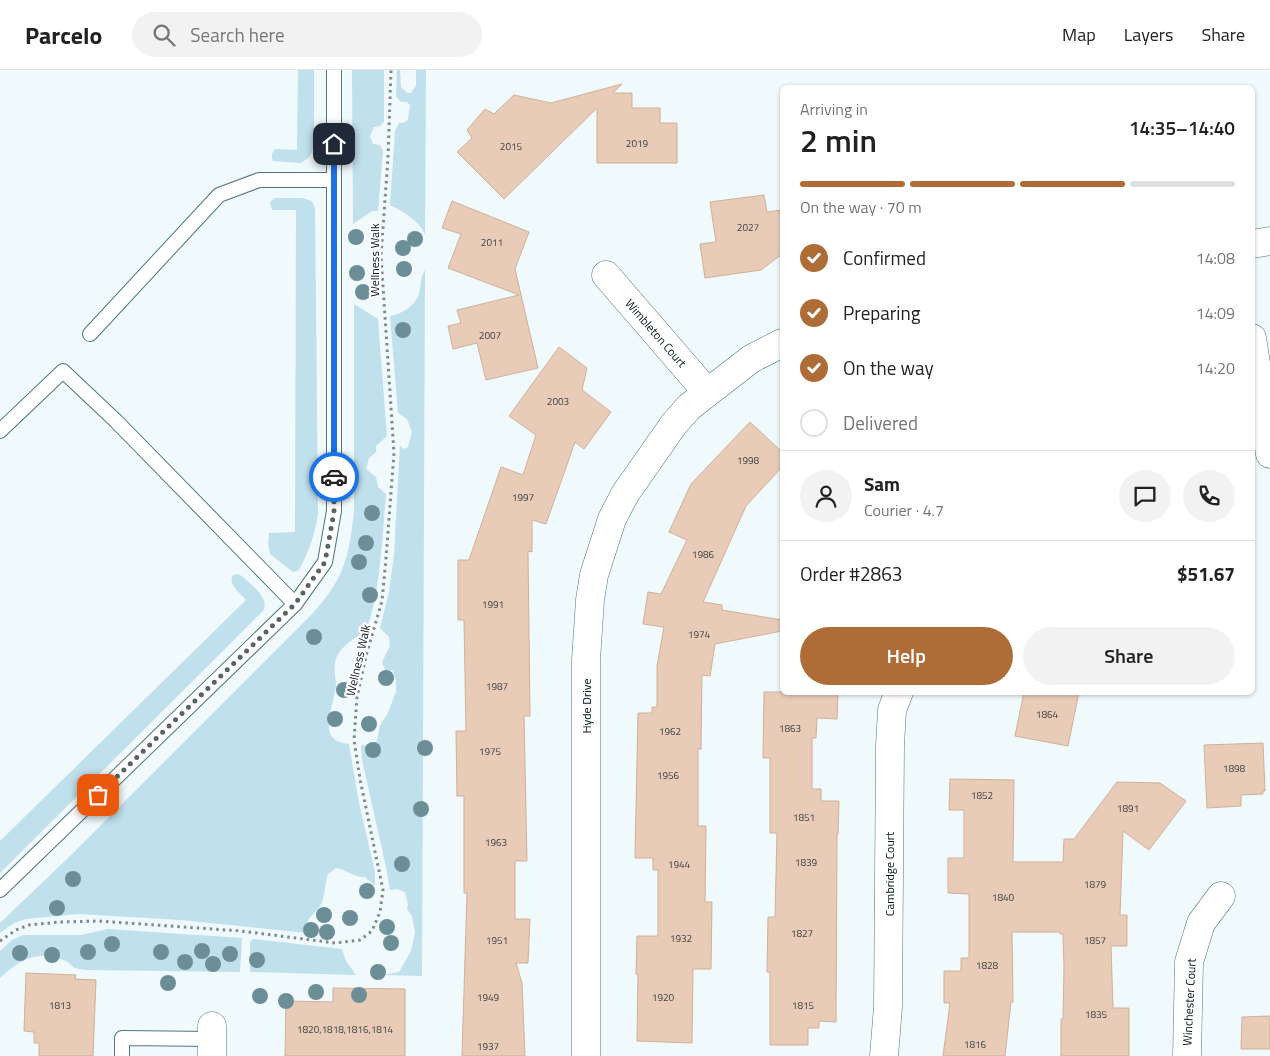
<!DOCTYPE html>
<html lang="en">
<head>
<meta charset="utf-8">
<style>
	:root { --surface:#fff; --page:#f2f2f2; --text:#222; --muted:#767676; --line:#e0e0e0; --accent:#ae6c37 }
	body { margin:0; font-family:"Titillium Web",sans-serif; background:var(--page); color:var(--text); height:100vh; display:flex; flex-direction:column; font-size:19px; white-space:nowrap }
	* { box-sizing:border-box; margin:0 }
	p { font-size:16px; color:var(--muted) }
	.icon { flex:none; width:28px; height:28px; fill:none; stroke:currentColor; stroke-width:2; stroke-linecap:round; stroke-linejoin:round }
	.map { position:relative; flex:1; overflow:hidden }
	.drawer { position:absolute; left:780px; top:15px; width:475px; height:610px; display:flex; flex-direction:column; background:var(--surface); border-radius:8px; box-shadow:0 1px 4px #0004 }
	.drawer>* { flex:none }
	.pin { position:absolute; display:grid; place-items:center; width:42px; height:42px; color:#fff; margin:-21px; border-radius:10px; box-shadow:0 2px 8px #0006 }
	.courier { position:absolute; display:grid; place-items:center; width:50px; height:50px; margin:-25px; border:4px solid #1a73e8; border-radius:50%; background:#fff; color:#222; box-shadow:0 1px 6px #0007 }
	.headline em { font-style:normal; font-weight:600 }
	.headline div { display:flex; flex-direction:column-reverse }
	.headline { display:flex; align-items:center; justify-content:space-between; height:85px; padding:0 20px }
	h1 { font-size:32px; font-weight:600; line-height:38px }
	.bar { display:grid; grid-template-columns:repeat(4,1fr); gap:8px 5px; align-content:center; height:60px; padding:0 20px }
	.bar i { height:6px; border-radius:4px; background:var(--line) }
	.bar .current { background:var(--accent) }
	.bar p { grid-column:span 4 }
	.line { display:flex; align-items:center; gap:12px; padding:0 20px; border-top:1px solid var(--line) }
	.line div { flex:1 }
	.round { display:grid; place-items:center; flex:none; width:52px; height:52px; border-radius:26px; background:var(--page) }
	ol { padding:0 20px; list-style:none }
	li { display:flex; align-items:center; gap:15px; height:55px }
	li p { margin-inline-start:auto }
	li .icon { padding:5px; border-radius:50%; background:var(--accent); color:#fff; stroke-width:4 }
	li:last-child { color:var(--muted) }
	li i { width:28px; height:28px; border:2px solid var(--line); border-radius:50% }
	.cta { display:flex; gap:10px; margin-top:auto; padding:10px 20px }
	.cta a { flex:1; height:58px; border-radius:30px; background:var(--accent); color:#fff; font-size:20px; font-weight:600; line-height:58px; text-align:center }
	.cta a+a { background:var(--page); color:var(--text) }
	header { display:flex; align-items:center; gap:30px; box-sizing:border-box; height:70px; padding:0 25px; background:var(--surface); border-bottom:1px solid var(--line) }
	header strong { font-size:24px }
	nav { display:flex; gap:28px; margin-inline-start:auto; font-size:18px }
	.search { width:350px; height:45px; background:var(--page); display:flex; align-items:center; gap:12px; box-sizing:border-box; padding:0 18px; border-radius:28px; color:var(--muted); font-size:19px }
	.map>svg:first-child { display:block }
	.green { fill:#c0e0eb }
	.building { fill:#e8ccb8; stroke:#cfb099 }
	.lines { fill:none; stroke-linecap:round; stroke-linejoin:round }
	.lane-casing { stroke:#4e7581; stroke-width:16 }
	.street-casing { stroke:#4e7581; stroke-width:29 }
	.path { stroke:#7e898d; stroke-width:3; stroke-dasharray:2.5 4; stroke-linecap:butt }
	.lane { stroke:#fff; stroke-width:14 }
	.street { stroke:#fff; stroke-width:28 }
	.tree { fill:#6c8e96 }
	.done { stroke:#576467; stroke-width:5; stroke-dasharray:0 9 }
	.route { stroke:#1a73e8; stroke-width:6 }
	.labels { text-anchor:middle; dominant-baseline:central; stroke-width:4.5; stroke-linejoin:round; paint-order:stroke }
	.number-label { font-size:10px; fill:#3d4140 }
	.street-label { font-size:12px; fill:#041318; stroke:#fff }
</style>
</head>
<body>
<header>
<strong>Parcelo</strong>
<div class="search"><svg class="icon" aria-label="search" viewBox="0 0 24 24"><circle cx="10" cy="10" r="6"/><path d="M15 15l6 6"/></svg>Search here</div>
<nav><a>Map</a><a>Layers</a><a>Share</a></nav>
</header>
<div class="map">
<svg width="1270" height="986" viewBox="0 0 1270 986">
	<rect width="100%" height="100%" fill="#f0f9fb"/>
	<!-- green -->
	<g class="green">
		<path d="M298 0H314V78L309 87 301 93 273 91C271 86 272 83 275 79L297 80Z"/>
		<path d="M352 0H384V52L380 56 374 57 370 66 373 74 380 75 383 81 378 141H372L353 154Z"/>
		<path d="M397 0H400L401 17 407 23H411L416 16V0H426L425 164C418 150 404 142 390 135L395 61 399 53H403L408 50C408 44 410 40 410 35L407 32H401L396 26Z"/>
		<path d="M275 128H302L312 131 315 139 318 444C315 464 309 481 299 500L293 502 270 484 268 474 269 463 295 462 296 140H272L270 132Z"/>
		<path d="M425 200 422 906 383 905 399 902 411 881 415 863 412 846 407 839 408 834 405 822 397 819 390 820 386 797 362 690 361 675 368 676 377 671 380 655 387 645 396 622V611L393 601 385 600 382 592 390 576 389 567 380 558 389 522 394 485 400 375 403 379 408 377 412 362 407 349 398 343 390 246C402 244 415 236 419 224 422 215 419 210 425 200Z"/>
		<path d="M354 234 378 249 387 366 376 376V382L369 388 366 399 376 407 378 417 386 424C382 470 381 518 366 562 355 567 343 575 337 586 333 595 335 604 336 613 336 628 325 650 330 663 333 671 341 673 349 674L359 733 375 802V816L365 807C353 807 347 800 336 798L328 804C325 813 325 824 322 832 316 846 305 844 307 863L181 850 78 844 26 849 14 853 0 863V853L68 788 312 544C344 509 349 488 354 441Z"/>
		<path d="M237 504 242 506C252 516 270 527 263 541L0 803V771L246 530C240 523 229 516 232 506Z"/>
		<path d="M108 859 242 868 240 902 86 900 74 898C69 891 62 889 54 887 32 882 15 894 0 908V881L12 870 23 865H81Z"/>
		<path d="M253 869 342 879 346 891 356 905 250 902V872Z"/>
	</g>
	<!-- building -->
	<g class="building">
		<path d="M622 14 613 23H632V38H660V53H677V93H597V38L504 129 457 82 472 68 467 60 485 39 494 44 514 25 551 33Z"/>
		<path d="M764 125 767 142 782 140V184L761 200 705 208 700 174 716 172 710 132Z"/>
		<path d="M452 131 529 162 515 199 538 298 486 310 477 273 453 279 448 256 461 253 457 240 519 225 448 198 461 164 442 158Z"/>
		<path d="M559 277 587 298 582 320 611 342 584 379 575 372 546 454 532 450V482L528 481 530 646H524L527 791H515V849H530L528 893H516L522 913 525 986H462L467 823H464V726H457L456 661H466L464 550H458V490H469L501 397 523 405 536 365 509 346Z"/>
		<path d="M750 352 782 382V397L746 436 703 532 722 535V540L782 550V561L715 574 710 606 702 605 701 679H698V756H706L705 832H712L711 899H693L692 973 637 971 638 904H636L637 866H658V800H653V788H635L638 643H652V637H657V596L664 557 643 554 648 522 661 524 687 470 669 462 691 414Z"/>
		<path d="M764 622H838L837 649 817 648 816 668H812V719H821V731H839L838 764H837L836 952 819 951V958H808V975H770V902H767L768 847H775L777 763H770V688H763Z"/>
		<path d="M1024 622H1079L1068 676 1015 666Z"/>
		<path d="M1263 673 1265 721H1263V724L1241 725V736L1207 738 1204 675Z"/>
		<path d="M950 709 1014 710 1013 792H1063L1064 769H1074L1117 712 1160 713 1186 731 1149 780 1123 761 1120 845H1127V876H1111L1113 938H1129V986H1061V949H1063L1064 898 1063 864H1060V862H1012L1013 932H1011L1005 986H943L950 933H944V901H961V888H969V824L948 823V788H964V740H949Z"/>
		<path d="M26 903 76 905 75 909 96 910 93 986H39V973H34V962L24 961Z"/>
		<path d="M333 918 405 919V986H285L286 931 333 932Z"/>
		<path d="M1270 946V979H1241L1242 947Z"/>
	</g>
	<g class="lines">
		<defs>
			<g id="lane">
				<path d="M90 264 219 125 259 110H334"/>
				<path d="M0 361 63 301 116 351 295 534"/>
				<path d="M0 820 295 534 325 492 334 441V0"/>
				<path d="M122 986V968L212 969"/>
			</g>
			<g id="street">
				<path d="M1252 174 1270 171"/>
				<path d="M606 205 707 322"/>
				<path d="M1252 268 1270 384"/>
				<path d="M212 986V956"/>
				<path d="M586 986V590L590 530 594 505 612 449 625 424 674 354 689 337 751 289 782 273"/>
				<path d="M884 986 888 937 890 676 892 640 899 622"/>
				<path d="M1187 986 1189 892 1201 853 1221 826"/>
			</g>
		</defs>
		<!-- lane casing -->
		<use href="#lane" class="lane-casing"/>
		<!-- street casing -->
		<use href="#street" class="street-casing"/>
		<!-- path -->
		<path class="path" d="M0 871 16 860 29 855 59 852 98 851 241 861 335 873 360 870 372 861 380 842 383 820 360 709 354 670 357 627 366 586 382 531 386 488 394 383 381 186 388 88 391 0"/>
		<!-- lane -->
		<use href="#lane" class="lane"/>
		<!-- street -->
		<use href="#street" class="street"/>
	</g>
	<!-- trees -->
	<g class="tree">
		<circle cx="356" cy="167" r="8"/>
		<circle cx="415" cy="169" r="8"/>
		<circle cx="403" cy="178" r="8"/>
		<circle cx="404" cy="199" r="8"/>
		<circle cx="357" cy="203" r="8"/>
		<circle cx="363" cy="222" r="8"/>
		<circle cx="403" cy="260" r="8"/>
		<circle cx="372" cy="443" r="8"/>
		<circle cx="366" cy="473" r="8"/>
		<circle cx="359" cy="492" r="8"/>
		<circle cx="370" cy="525" r="8"/>
		<circle cx="314" cy="567" r="8"/>
		<circle cx="386" cy="608" r="8"/>
		<circle cx="344" cy="620" r="8"/>
		<circle cx="335" cy="649" r="8"/>
		<circle cx="369" cy="654" r="8"/>
		<circle cx="425" cy="678" r="8"/>
		<circle cx="373" cy="680" r="8"/>
		<circle cx="421" cy="739" r="8"/>
		<circle cx="402" cy="794" r="8"/>
		<circle cx="73" cy="809" r="8"/>
		<circle cx="367" cy="821" r="8"/>
		<circle cx="57" cy="838" r="8"/>
		<circle cx="324" cy="845" r="8"/>
		<circle cx="350" cy="848" r="8"/>
		<circle cx="387" cy="857" r="8"/>
		<circle cx="311" cy="860" r="8"/>
		<circle cx="327" cy="862" r="8"/>
		<circle cx="391" cy="873" r="8"/>
		<circle cx="112" cy="874" r="8"/>
		<circle cx="202" cy="881" r="8"/>
		<circle cx="88" cy="882" r="8"/>
		<circle cx="161" cy="882" r="8"/>
		<circle cx="20" cy="883" r="8"/>
		<circle cx="230" cy="884" r="8"/>
		<circle cx="52" cy="885" r="8"/>
		<circle cx="257" cy="890" r="8"/>
		<circle cx="185" cy="892" r="8"/>
		<circle cx="213" cy="894" r="8"/>
		<circle cx="378" cy="902" r="8"/>
		<circle cx="168" cy="913" r="8"/>
		<circle cx="316" cy="922" r="8"/>
		<circle cx="359" cy="925" r="8"/>
		<circle cx="260" cy="926" r="8"/>
		<circle cx="286" cy="931" r="8"/>
	</g>
	<g class="lines">
		<!-- done -->
		<path class="done" d="M98 725 295 534 325 492 334 442V407"/>
		<!-- route -->
		<path class="route" d="M334 74V407"/>
	</g>
	<g class="labels">
		<!-- number labels -->
		<g class="number-label">
			<text x="637" y="73">2019</text>
			<text x="511" y="76">2015</text>
			<text x="748" y="157">2027</text>
			<text x="492" y="172">2011</text>
			<text x="490" y="265">2007</text>
			<text x="558" y="331">2003</text>
			<text x="748" y="390">1998</text>
			<text x="523" y="427">1997</text>
			<text x="703" y="484">1986</text>
			<text x="493" y="534">1991</text>
			<text x="699" y="564">1974</text>
			<text x="497" y="616">1987</text>
			<text x="1047" y="644">1864</text>
			<text x="790" y="658">1863</text>
			<text x="670" y="661">1962</text>
			<text x="490" y="681">1975</text>
			<text x="1234" y="698">1898</text>
			<text x="668" y="705">1956</text>
			<text x="982" y="725">1852</text>
			<text x="1128" y="738">1891</text>
			<text x="804" y="747">1851</text>
			<text x="496" y="772">1963</text>
			<text x="806" y="792">1839</text>
			<text x="679" y="794">1944</text>
			<text x="1095" y="814">1879</text>
			<text x="1003" y="827">1840</text>
			<text x="802" y="863">1827</text>
			<text x="681" y="868">1932</text>
			<text x="497" y="870">1951</text>
			<text x="1095" y="870">1857</text>
			<text x="987" y="895">1828</text>
			<text x="488" y="927">1949</text>
			<text x="663" y="927">1920</text>
			<text x="60" y="935">1813</text>
			<text x="803" y="935">1815</text>
			<text x="1096" y="944">1835</text>
			<text x="345" y="959">1820,1818,1816,1814</text>
			<text x="975" y="974">1816</text>
			<text x="488" y="976">1937</text>
		</g>
		<!-- street labels -->
		<g class="street-label">
			<text transform="translate(374 190) rotate(-90)">Wellness Walk</text>
			<text transform="translate(656 263) rotate(49)">Wimbleton Court</text>
			<text transform="translate(358 590) rotate(-77)">Wellness Walk</text>
			<text transform="translate(586 636) rotate(-90)">Hyde Drive</text>
			<text transform="translate(889 804) rotate(-90)">Cambridge Court</text>
			<text transform="translate(1189 932) rotate(-87)">Winchester Court</text>
		</g>
	</g>
</svg>
<div class="pin" style="left:98px;top:725px;background:#ea580c"><svg class="icon" aria-label="bag" viewBox="0 0 24 24"><path d="M5 8h14l-1 12H6zM9 8a3 3 0 0 1 6 0"/></svg></div>
<div class="pin" style="left:334px;top:74px;background:#1f2937"><svg class="icon" aria-label="home" viewBox="0 0 24 24"><path d="M3 11l9-7 9 7M6 9v11h12V9"/></svg></div>
<div class="courier" style="left:334px;top:407px"><svg class="icon" aria-label="car" viewBox="0 0 24 24"><path d="M5 17H2v-5l4-1 3-4h7l3 4 3 1v5h-3M9 17h6M6 11h13"/><circle cx="7" cy="17" r="2"/><circle cx="17" cy="17" r="2"/></svg></div>
<section class="drawer">
<div class="headline"><div><h1>2 min</h1><p>Arriving in</p></div><em>14:35–14:40</em></div>
<div class="bar"><i class="current"></i><i class="current"></i><i class="current"></i><i></i><p>On the way · 70 m</p></div>
<ol>
<li><svg class="icon" aria-label="check" viewBox="0 0 24 24"><path d="M5 12l5 5 9-10"/></svg>Confirmed<p>14:08</p></li>
<li><svg class="icon" aria-label="check" viewBox="0 0 24 24"><path d="M5 12l5 5 9-10"/></svg>Preparing<p>14:09</p></li>
<li><svg class="icon" aria-label="check" viewBox="0 0 24 24"><path d="M5 12l5 5 9-10"/></svg>On the way<p>14:20</p></li>
<li><i></i>Delivered</li>
</ol>
<div class="line" style="height:90px"><a class="round"><svg class="icon" aria-label="person" viewBox="0 0 24 24"><circle cx="12" cy="8" r="4"/><path d="M4 21q1-7 8-7t8 7"/></svg></a><div><b>Sam</b><p>Courier · 4.7</p></div><a class="round"><svg class="icon" aria-label="chat" viewBox="0 0 24 24"><path d="M4 5h16v11H9l-5 4z"/></svg></a><a class="round"><svg class="icon" aria-label="phone" viewBox="0 0 24 24"><path d="M5 4h4l2 5-3 2q2 4 5 5l2-3 5 2v4C11 20 4 13 5 4z"/></svg></a></div>
<div class="line" style="height:65px"><div>Order #2863</div><b>$51.67</b></div>
<div class="cta"><a>Help</a><a>Share</a></div>
</section>
</div>
</body>
</html>
